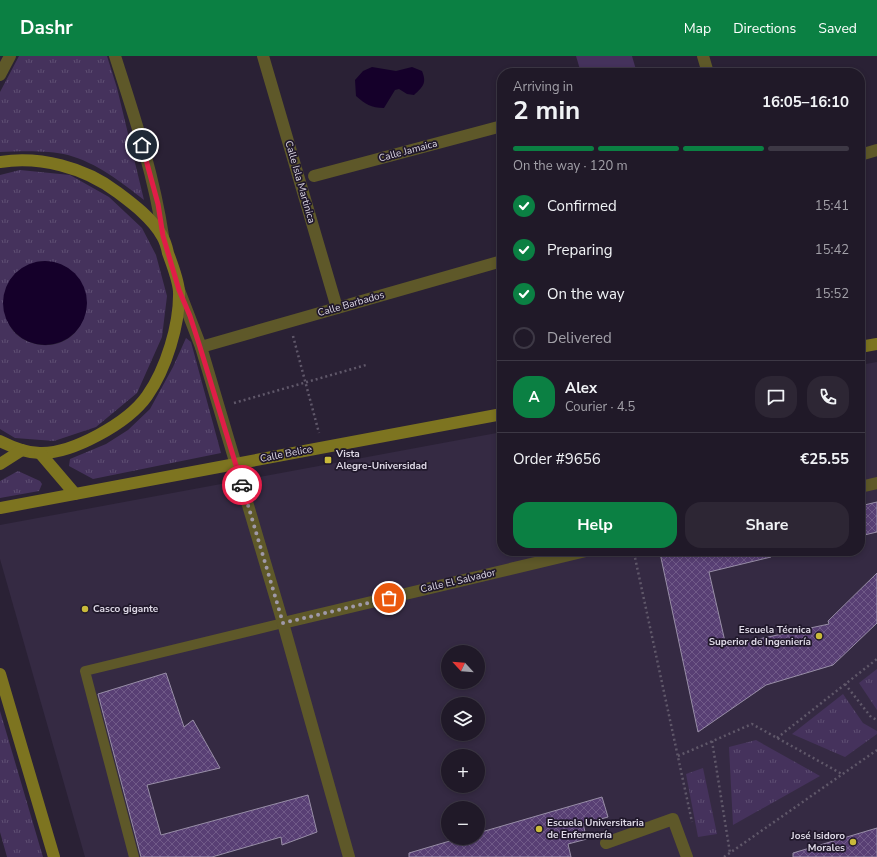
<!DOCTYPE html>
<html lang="en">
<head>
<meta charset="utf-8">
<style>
	:root { --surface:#201928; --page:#2d2634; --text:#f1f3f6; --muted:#a2a0a8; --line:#3d3845; --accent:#0b8043 }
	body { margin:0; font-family:"Nunito Sans",sans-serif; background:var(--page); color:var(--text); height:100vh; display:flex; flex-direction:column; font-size:15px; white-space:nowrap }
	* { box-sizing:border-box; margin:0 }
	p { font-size:13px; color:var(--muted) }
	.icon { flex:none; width:22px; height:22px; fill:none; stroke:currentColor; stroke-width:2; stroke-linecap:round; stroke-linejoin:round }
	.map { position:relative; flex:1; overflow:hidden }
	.sheet { position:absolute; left:497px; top:12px; width:368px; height:488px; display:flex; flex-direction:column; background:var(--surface); border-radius:16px; box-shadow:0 2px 6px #0003,0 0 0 1px var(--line) }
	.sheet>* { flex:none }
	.needle { width:26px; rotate:296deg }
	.tools { position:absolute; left:441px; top:589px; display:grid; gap:8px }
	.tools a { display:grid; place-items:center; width:44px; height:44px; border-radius:50%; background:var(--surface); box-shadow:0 2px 6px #0003,0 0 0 1px var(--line); font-size:20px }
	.pin { position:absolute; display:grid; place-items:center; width:34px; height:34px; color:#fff; margin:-17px; border:2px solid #fff; border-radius:50%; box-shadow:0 1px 4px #0007 }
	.courier { position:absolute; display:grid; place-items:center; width:40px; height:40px; margin:-20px; border:3px solid #e11d48; border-radius:50%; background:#fff; color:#222; box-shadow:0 1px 5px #0007 }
	.headline em { font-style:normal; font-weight:700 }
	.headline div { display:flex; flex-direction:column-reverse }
	.headline { display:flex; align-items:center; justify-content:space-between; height:68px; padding:0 16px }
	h1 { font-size:26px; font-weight:700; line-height:30px }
	.bar { display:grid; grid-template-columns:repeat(4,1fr); gap:6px 4px; align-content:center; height:48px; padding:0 16px }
	.bar i { height:5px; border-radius:3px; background:var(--line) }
	.bar .on { background:var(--accent) }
	.bar p { grid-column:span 4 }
	.line { display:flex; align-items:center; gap:10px; padding:0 16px; border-top:1px solid var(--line) }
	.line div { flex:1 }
	.round { display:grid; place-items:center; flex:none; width:42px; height:42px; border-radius:16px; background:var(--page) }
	ol { padding:0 16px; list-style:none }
	li { display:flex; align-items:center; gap:12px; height:44px }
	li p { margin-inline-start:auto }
	li .icon { padding:4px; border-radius:50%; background:var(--accent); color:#fff; stroke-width:4 }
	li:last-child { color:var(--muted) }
	li i { width:22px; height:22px; border:2px solid var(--line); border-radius:50% }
	.action { display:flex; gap:8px; margin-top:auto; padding:8px 16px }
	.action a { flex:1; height:46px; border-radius:16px; background:var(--accent); color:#fff; font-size:16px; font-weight:700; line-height:46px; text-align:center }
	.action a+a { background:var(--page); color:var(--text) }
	header { display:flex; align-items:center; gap:24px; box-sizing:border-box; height:56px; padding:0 20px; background:var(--accent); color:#fff }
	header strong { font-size:19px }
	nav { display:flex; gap:22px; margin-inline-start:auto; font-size:14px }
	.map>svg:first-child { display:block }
	.built { fill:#352a43; fill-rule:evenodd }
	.grass { fill:url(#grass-tufts); fill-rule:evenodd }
	.park { fill:#45325c }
	.water { fill:#15002a }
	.building { fill:url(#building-cross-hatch); stroke:#988ea7 }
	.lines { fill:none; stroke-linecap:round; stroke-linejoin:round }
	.path { stroke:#60586a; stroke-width:2.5; stroke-dasharray:2 3; stroke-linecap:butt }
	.lane { stroke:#5e5829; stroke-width:10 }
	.street { stroke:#5e5829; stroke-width:12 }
	.secondary { stroke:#7d7420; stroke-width:12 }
	.done { stroke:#9f99a8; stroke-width:4; stroke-dasharray:0 7.2 }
	.route { stroke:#e11d48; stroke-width:5 }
	.poi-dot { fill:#c9ba3a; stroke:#20182b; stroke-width:1.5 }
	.labels { text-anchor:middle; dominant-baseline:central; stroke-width:3.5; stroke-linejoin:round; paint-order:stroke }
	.street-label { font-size:10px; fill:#ded9e6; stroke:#20182b }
	.poi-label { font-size:10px; font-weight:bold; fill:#ded9e6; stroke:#20182b; text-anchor:start }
</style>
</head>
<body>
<header>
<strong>Dashr</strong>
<nav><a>Map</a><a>Directions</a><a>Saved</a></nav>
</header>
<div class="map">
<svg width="877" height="801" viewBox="0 0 877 801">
	<defs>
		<pattern id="grass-tufts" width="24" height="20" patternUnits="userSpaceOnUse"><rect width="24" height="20" fill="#45325c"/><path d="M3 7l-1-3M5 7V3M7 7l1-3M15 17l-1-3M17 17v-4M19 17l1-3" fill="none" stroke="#5f4f73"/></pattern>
		<pattern id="building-cross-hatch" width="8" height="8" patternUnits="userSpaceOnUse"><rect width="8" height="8" fill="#583f74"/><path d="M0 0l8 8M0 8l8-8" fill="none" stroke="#705a88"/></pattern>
	</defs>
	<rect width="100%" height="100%" fill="#2a2135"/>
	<!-- built -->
	<path class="built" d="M877 306V801H85L0 503V469L502 376V495H860V309ZM448 596H478V626H448ZM448 648H478V678H448ZM448 700H478V730H448ZM448 752H478V782H448Z"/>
	<!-- grass -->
	<g class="grass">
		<path d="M19 0H107L117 32 144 144C121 126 97 107 68 99 49 94 19 95 0 96V36Z"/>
		<path d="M20 114 70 119 109 141 142 172 156 199 167 240 162 281 137 337 96 371 54 385 15 382 0 373V119ZM37 206C95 199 103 282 50 289 37 290 25 286 16 278 0 262 0 227 20 214 25 211 31 209 37 206Z"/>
		<path d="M186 282 191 286 221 397 93 423 69 410 70 403 106 388 128 374 150 353 173 311Z"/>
		<path d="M18 415 40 425 42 428 39 435 0 442V425Z"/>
		<path d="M877 613V654L859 627Z"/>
		<path d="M843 638 863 667 877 675V678L845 701 792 678Z"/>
		<path d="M0 655 43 801H7L0 776Z"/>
		<path d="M756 684 820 720 733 769 729 691Z"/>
		<path d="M703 712 717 778 698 781 686 718Z"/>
	</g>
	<!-- park -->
	<path class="park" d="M576 0H632L637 17H581Z"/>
	<!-- water -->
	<g class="water">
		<path d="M372 11 396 15 412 11 422 15C427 27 423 31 414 39L407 38 399 33 395 34 384 52C371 52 365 48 356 40L355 24 363 15Z"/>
		<circle cx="45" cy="247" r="42"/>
	</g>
	<!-- building -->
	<g class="building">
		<path d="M877 446V476L860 480V450Z"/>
		<path d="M670 495H771V501L709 516 726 590 829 568 828 565 877 517V567L833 609 766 629 698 676 660 497Z"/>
		<path d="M166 617 184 671 193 664 220 712 147 729 161 779 308 739 317 776 282 789 281 781 212 801H141L98 638Z"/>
		<path d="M602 741 608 761 583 768 587 783 568 788 571 801H409V797L460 782H478V777Z"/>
		<path d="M877 772V801H793V797Z"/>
	</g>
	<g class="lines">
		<!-- path -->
		<g class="path">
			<path d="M293 280 319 377"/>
			<path d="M234 347 366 309"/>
			<path d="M634 497 692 766"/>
			<path d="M845 628 871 661 877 664"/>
			<path d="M777 682 877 603"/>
			<path d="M712 685 730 797"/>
			<path d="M678 700 752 668 842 718"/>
			<path d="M724 801 877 694"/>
		</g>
		<!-- lane -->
		<path class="lane" d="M134 801 85 615 283 567"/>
		<!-- street -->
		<g class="street">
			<path d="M115 0C134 59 154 119 163 180"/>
			<path d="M263 0 337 252"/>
			<path d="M703 0 708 17"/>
			<path d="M0 19 10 0"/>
			<path d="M860 99 877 94"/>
			<path d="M314 120 502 70"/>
			<path d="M179 234 201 291 283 567 349 801"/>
			<path d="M201 291 502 205"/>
			<path d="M860 431 877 427"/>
			<path d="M283 567 586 495"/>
			<path d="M606 787 673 763 687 801"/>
		</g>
		<!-- secondary -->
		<g class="secondary">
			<path d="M0 106C40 100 84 111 117 136 133 148 152 162 162 180 165 185 167 192 168 197 172 208 178 223 179 235 180 268 166 313 147 340 128 367 72 398 40 397 26 397 12 391 0 385"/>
			<path d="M860 291 877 288"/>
			<path d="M40 397 75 438"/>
			<path d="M0 408 22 394"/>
			<path d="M0 452 502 358"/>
			<path d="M0 618 54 801"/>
		</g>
	</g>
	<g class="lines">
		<!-- done -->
		<path class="done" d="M242 429 283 567 389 542"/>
		<!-- route -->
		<path class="route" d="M142 89 158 148 163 180 179 234 190 260 200 291 242 429"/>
	</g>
	<!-- markers -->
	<g class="poi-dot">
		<rect x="324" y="400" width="8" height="8" rx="2"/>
		<circle cx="85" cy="553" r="4"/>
		<circle cx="819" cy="580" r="4"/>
		<circle cx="539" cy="773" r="4"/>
		<circle cx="853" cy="786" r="4"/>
	</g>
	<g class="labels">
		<!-- street labels -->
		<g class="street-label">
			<text transform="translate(408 95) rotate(-15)">Calle Jamaica</text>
			<text transform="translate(300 126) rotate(74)">Calle Isla Martinica</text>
			<text transform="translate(351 248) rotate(-16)">Calle Barbados</text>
			<text transform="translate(286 398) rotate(-11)">Calle Belice</text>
			<text transform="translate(458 525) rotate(-13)">Calle El Salvador</text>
		</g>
		<!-- poi labels -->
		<g class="poi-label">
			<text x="336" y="398">Vista<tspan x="336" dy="12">Alegre-Universidad</tspan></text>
			<text x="93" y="553">Casco gigante</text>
			<text x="811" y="574" text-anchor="end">Escuela Técnica<tspan x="811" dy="12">Superior de Ingeniería</tspan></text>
			<text x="547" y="767">Escuela Universitaria<tspan x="547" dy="12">de Enfermería</tspan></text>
			<text x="845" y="780" text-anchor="end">José Isidoro<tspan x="845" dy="12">Morales</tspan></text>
		</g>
	</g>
</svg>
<div class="tools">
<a><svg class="needle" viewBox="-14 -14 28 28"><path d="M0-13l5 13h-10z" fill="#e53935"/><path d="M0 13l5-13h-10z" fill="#a2a0a8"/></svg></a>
<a><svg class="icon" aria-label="layers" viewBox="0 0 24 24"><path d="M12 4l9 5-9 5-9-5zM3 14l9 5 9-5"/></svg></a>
<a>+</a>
<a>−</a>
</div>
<div class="pin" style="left:389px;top:542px;background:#ea580c"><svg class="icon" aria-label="bag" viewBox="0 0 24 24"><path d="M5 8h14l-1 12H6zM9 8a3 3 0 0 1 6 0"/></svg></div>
<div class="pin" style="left:142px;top:89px;background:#1f2937"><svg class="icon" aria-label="home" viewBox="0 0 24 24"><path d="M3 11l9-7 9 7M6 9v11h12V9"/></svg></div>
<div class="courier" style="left:242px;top:429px"><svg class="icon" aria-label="car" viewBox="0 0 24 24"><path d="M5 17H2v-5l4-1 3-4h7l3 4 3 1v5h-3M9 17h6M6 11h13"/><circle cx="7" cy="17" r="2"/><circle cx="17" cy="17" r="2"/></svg></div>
<section class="sheet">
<div class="headline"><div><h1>2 min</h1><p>Arriving in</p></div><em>16:05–16:10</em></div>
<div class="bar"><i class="on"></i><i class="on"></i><i class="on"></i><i></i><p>On the way · 120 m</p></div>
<ol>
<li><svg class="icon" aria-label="check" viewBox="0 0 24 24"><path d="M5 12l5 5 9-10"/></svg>Confirmed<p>15:41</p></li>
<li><svg class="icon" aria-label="check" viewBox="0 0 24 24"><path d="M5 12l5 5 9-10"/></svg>Preparing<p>15:42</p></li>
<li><svg class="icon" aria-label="check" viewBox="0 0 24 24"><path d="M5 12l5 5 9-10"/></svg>On the way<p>15:52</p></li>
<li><i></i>Delivered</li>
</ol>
<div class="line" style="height:72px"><b class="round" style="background:var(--accent);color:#fff">A</b><div><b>Alex</b><p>Courier · 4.5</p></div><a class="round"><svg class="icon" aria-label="chat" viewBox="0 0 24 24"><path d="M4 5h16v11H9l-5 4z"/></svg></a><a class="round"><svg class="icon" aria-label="phone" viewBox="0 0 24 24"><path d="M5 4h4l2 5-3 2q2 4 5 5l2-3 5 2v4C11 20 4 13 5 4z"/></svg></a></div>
<div class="line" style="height:52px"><div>Order #9656</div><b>€25.55</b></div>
<div class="action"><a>Help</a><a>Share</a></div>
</section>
</div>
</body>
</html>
